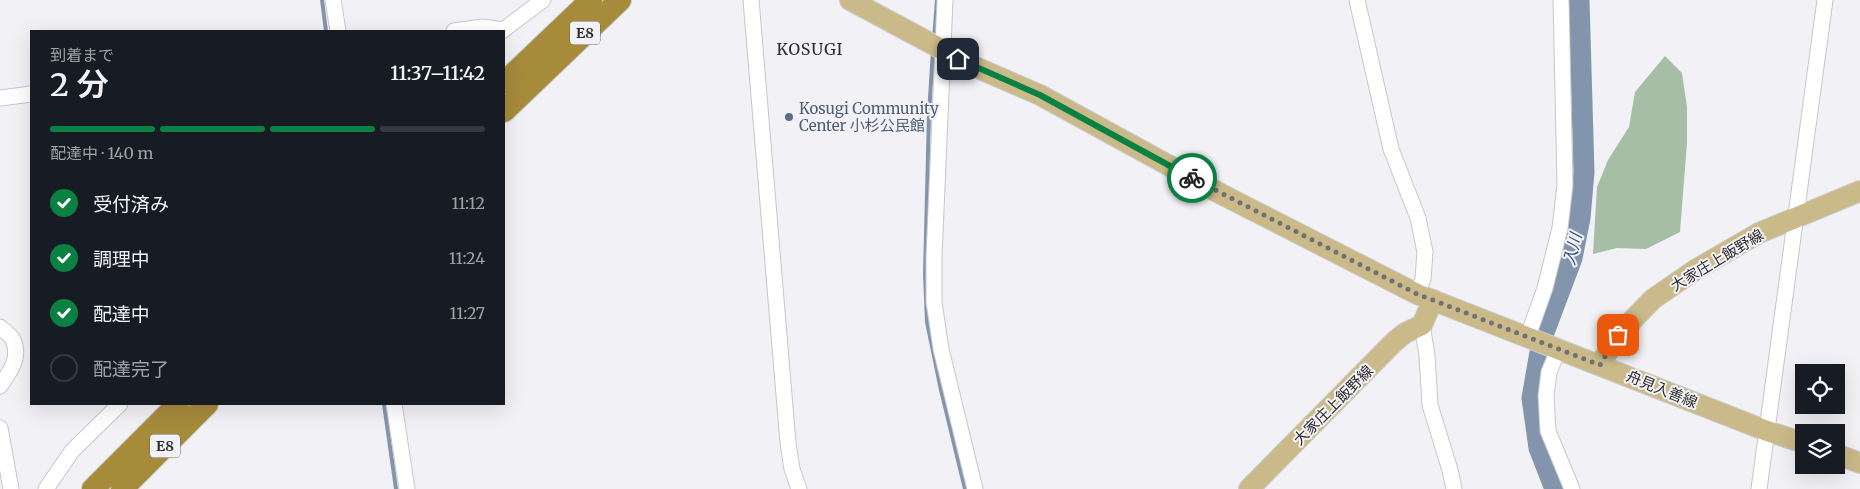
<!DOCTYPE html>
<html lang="ja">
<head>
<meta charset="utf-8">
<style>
	:root { --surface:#171b24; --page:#242831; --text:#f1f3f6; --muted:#9ea1a6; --line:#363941; --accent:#0b8043 }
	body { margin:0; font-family:Merriweather,"Noto Sans JP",serif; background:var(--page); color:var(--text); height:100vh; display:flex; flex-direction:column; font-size:19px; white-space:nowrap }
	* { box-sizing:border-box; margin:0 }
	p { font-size:16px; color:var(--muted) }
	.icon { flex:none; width:28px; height:28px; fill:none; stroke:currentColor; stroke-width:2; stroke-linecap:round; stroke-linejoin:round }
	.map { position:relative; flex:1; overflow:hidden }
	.side { position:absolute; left:30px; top:30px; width:475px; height:375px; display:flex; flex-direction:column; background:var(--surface); border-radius:0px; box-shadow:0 5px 20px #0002 }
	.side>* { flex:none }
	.tools { position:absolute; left:1795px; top:364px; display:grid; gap:10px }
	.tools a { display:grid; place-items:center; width:50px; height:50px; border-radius:0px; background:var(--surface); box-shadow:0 5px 20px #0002; font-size:25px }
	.pin { position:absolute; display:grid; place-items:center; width:42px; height:42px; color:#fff; margin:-21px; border-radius:10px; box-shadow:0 2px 8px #0006 }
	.courier { position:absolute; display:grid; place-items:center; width:50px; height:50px; margin:-25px; border:4px solid #0b8043; border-radius:50%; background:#fff; color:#222; box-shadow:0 1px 6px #0007 }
	.headline em { font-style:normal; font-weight:600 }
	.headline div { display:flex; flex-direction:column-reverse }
	.headline { display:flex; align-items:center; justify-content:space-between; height:85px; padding:0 20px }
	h1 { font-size:32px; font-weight:600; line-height:38px }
	.bar { display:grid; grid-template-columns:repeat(4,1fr); gap:8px 5px; align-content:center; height:60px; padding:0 20px }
	.bar i { height:6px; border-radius:4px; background:var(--line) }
	.bar .current { background:var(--accent) }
	.bar p { grid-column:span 4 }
	ol { padding:0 20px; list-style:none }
	li { display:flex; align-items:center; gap:15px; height:55px }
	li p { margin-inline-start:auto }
	li .icon { padding:5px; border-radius:50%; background:var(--accent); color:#fff; stroke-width:4 }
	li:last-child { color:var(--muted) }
	li i { width:28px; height:28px; border:2px solid var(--line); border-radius:50% }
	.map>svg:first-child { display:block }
	.forest { fill:#a7bea6 }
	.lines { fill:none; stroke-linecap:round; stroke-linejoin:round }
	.stream { stroke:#8395ad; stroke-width:4 }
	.river { stroke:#8395ad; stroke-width:21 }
	.minor-casing { stroke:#c6c7ca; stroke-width:17 }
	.major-casing { stroke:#cccccd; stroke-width:22 }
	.highway-casing { stroke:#cccccd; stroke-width:24 }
	.minor { stroke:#fff; stroke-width:15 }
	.major { stroke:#cab989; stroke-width:20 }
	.highway { stroke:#a68b3b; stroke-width:22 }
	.done { stroke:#717173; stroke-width:5; stroke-dasharray:0 9 }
	.route { stroke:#0b8043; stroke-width:6 }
	.service-dot { fill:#5c6f8a; stroke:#f2f2f6; stroke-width:2 }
	.labels { text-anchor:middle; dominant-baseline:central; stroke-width:4; stroke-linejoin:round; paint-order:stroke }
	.shield { fill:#f2f2f6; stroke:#676769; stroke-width:1 }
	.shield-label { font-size:14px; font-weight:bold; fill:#2c2c2d }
	.service-label { font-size:15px; fill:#4e5e75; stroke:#f2f2f6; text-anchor:start }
	.street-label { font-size:15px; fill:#2c2c2d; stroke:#f2f2f6 }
	.neighbourhood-label { font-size:16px; letter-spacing:1px; fill:#2c2c2d; stroke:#f2f2f6 }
	.water-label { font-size:16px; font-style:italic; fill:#324e74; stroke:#f2f2f6 }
</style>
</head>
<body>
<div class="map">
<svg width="1860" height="489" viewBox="0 0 1860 489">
	<rect width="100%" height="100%" fill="#f2f2f6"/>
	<!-- forest -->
	<path class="forest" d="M1665 56 1682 73 1687 107V143L1680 232 1646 249 1617 248 1593 254 1597 187 1608 160 1629 127 1635 92Z"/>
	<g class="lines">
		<!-- stream -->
		<g class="stream">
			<path d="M322 0 326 31"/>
			<path d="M934 39 937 0"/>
			<path d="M933 51 929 113 925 274 927 322 941 390 965 489"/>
			<path d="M384 404 396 489"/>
		</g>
		<!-- river -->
		<path class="river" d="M1555 489 1539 448 1532 398 1543 335 1572 258 1580 218 1584 172 1579 0"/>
		<defs>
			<g id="minor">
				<path d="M333 0 338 31"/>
				<path d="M751 0 788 443 792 469 799 489"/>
				<path d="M945 0 934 257V302L941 349 975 489"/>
				<path d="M1357 0 1391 149 1418 218 1425 252 1423 279 1417 294"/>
				<path d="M454 31 483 27 503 30"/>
				<path d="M502 31 543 0"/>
				<path d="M0 98 31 94"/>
				<path d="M1422 325 1427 355 1430 405 1450 470 1454 489"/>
				<path d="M0 327C3 330 9 334 12 338 22 356 10 372 0 386"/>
				<path d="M1528 336 1545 288 1560 228 1565 185 1561 0"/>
				<path d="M1559 348 1549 372 1546 396 1548 431 1572 489"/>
				<path d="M394 404 407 489"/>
				<path d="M0 428 11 489"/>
				<path d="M46 489 72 451 120 404"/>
				<path d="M1759 489 1825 0"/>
			</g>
			<g id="major">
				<path d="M850 0 973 66 1040 95 1221 194 1417 294 1767 431 1804 443"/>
				<path d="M1600 365 1618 335 1653 299 1695 270 1759 233 1860 191"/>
				<path d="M1836 454 1860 463"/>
				<path d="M1249 489 1394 342 1405 333 1422 325 1433 300"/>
			</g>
			<g id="highway">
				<path d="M504 83 591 0"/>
				<path d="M504 111 620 0"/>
				<path d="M93 489 178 404"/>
				<path d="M122 489 207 404"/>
			</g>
		</defs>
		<!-- minor casing -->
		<use href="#minor" class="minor-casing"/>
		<!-- major casing -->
		<use href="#major" class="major-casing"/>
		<!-- highway casing -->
		<use href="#highway" class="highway-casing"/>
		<!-- minor -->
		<use href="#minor" class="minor"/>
		<!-- major -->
		<use href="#major" class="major"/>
		<!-- highway -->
		<use href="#highway" class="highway"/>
	</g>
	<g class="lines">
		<!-- done -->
		<path class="done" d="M1192 178 1417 294 1600 365 1618 335"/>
		<!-- route -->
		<path class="route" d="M958 59 1040 95 1192 178"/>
	</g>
	<!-- markers -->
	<circle class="service-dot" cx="789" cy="117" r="5"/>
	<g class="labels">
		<!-- shield labels -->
		<g class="shield">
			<rect x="570" y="21.5" width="30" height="23" rx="4"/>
			<rect x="150" y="434.5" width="30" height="23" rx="4"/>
		</g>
		<g class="shield-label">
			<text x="585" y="33">E8</text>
			<text x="165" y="446">E8</text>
		</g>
		<!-- service labels -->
		<g class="service-label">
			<text x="799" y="108">Kosugi Community<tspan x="799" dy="17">Center 小杉公民館</tspan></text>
		</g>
		<!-- street labels -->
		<g class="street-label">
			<text transform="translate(1717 260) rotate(-31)">大家庄上飯野線</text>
			<text transform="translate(1662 389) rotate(22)">舟見入善線</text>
			<text transform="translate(1333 405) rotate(-45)">大家庄上飯野線</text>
		</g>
		<!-- neighbourhood labels -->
		<g class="neighbourhood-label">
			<text x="810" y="49">KOSUGI</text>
		</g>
		<!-- water labels -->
		<g class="water-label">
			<text transform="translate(1572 249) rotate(-76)">入川</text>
		</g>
	</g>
</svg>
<div class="tools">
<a><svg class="icon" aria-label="locate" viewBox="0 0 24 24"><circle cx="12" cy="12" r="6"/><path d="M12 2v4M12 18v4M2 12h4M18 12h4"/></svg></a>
<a><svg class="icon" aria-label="layers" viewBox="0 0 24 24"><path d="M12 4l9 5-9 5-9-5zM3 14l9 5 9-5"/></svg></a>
</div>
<div class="pin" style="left:1618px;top:335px;background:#ea580c"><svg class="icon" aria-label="bag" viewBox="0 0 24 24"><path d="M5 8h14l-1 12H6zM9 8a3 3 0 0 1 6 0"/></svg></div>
<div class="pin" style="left:958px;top:59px;background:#1f2937"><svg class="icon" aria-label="home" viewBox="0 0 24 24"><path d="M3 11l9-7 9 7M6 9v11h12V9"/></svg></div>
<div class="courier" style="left:1192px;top:178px"><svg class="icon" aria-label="bike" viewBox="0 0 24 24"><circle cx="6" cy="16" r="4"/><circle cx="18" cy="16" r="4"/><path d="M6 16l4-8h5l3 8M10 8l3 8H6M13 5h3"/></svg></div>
<section class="side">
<div class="headline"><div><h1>2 分</h1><p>到着まで</p></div><em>11:37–11:42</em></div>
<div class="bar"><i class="current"></i><i class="current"></i><i class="current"></i><i></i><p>配達中 · 140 m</p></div>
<ol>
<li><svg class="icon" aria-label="check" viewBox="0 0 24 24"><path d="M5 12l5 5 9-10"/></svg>受付済み<p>11:12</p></li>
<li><svg class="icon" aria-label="check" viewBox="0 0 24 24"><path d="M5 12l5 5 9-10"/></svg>調理中<p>11:24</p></li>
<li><svg class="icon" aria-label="check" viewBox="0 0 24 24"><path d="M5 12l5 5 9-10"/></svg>配達中<p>11:27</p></li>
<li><i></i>配達完了</li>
</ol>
</section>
</div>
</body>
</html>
